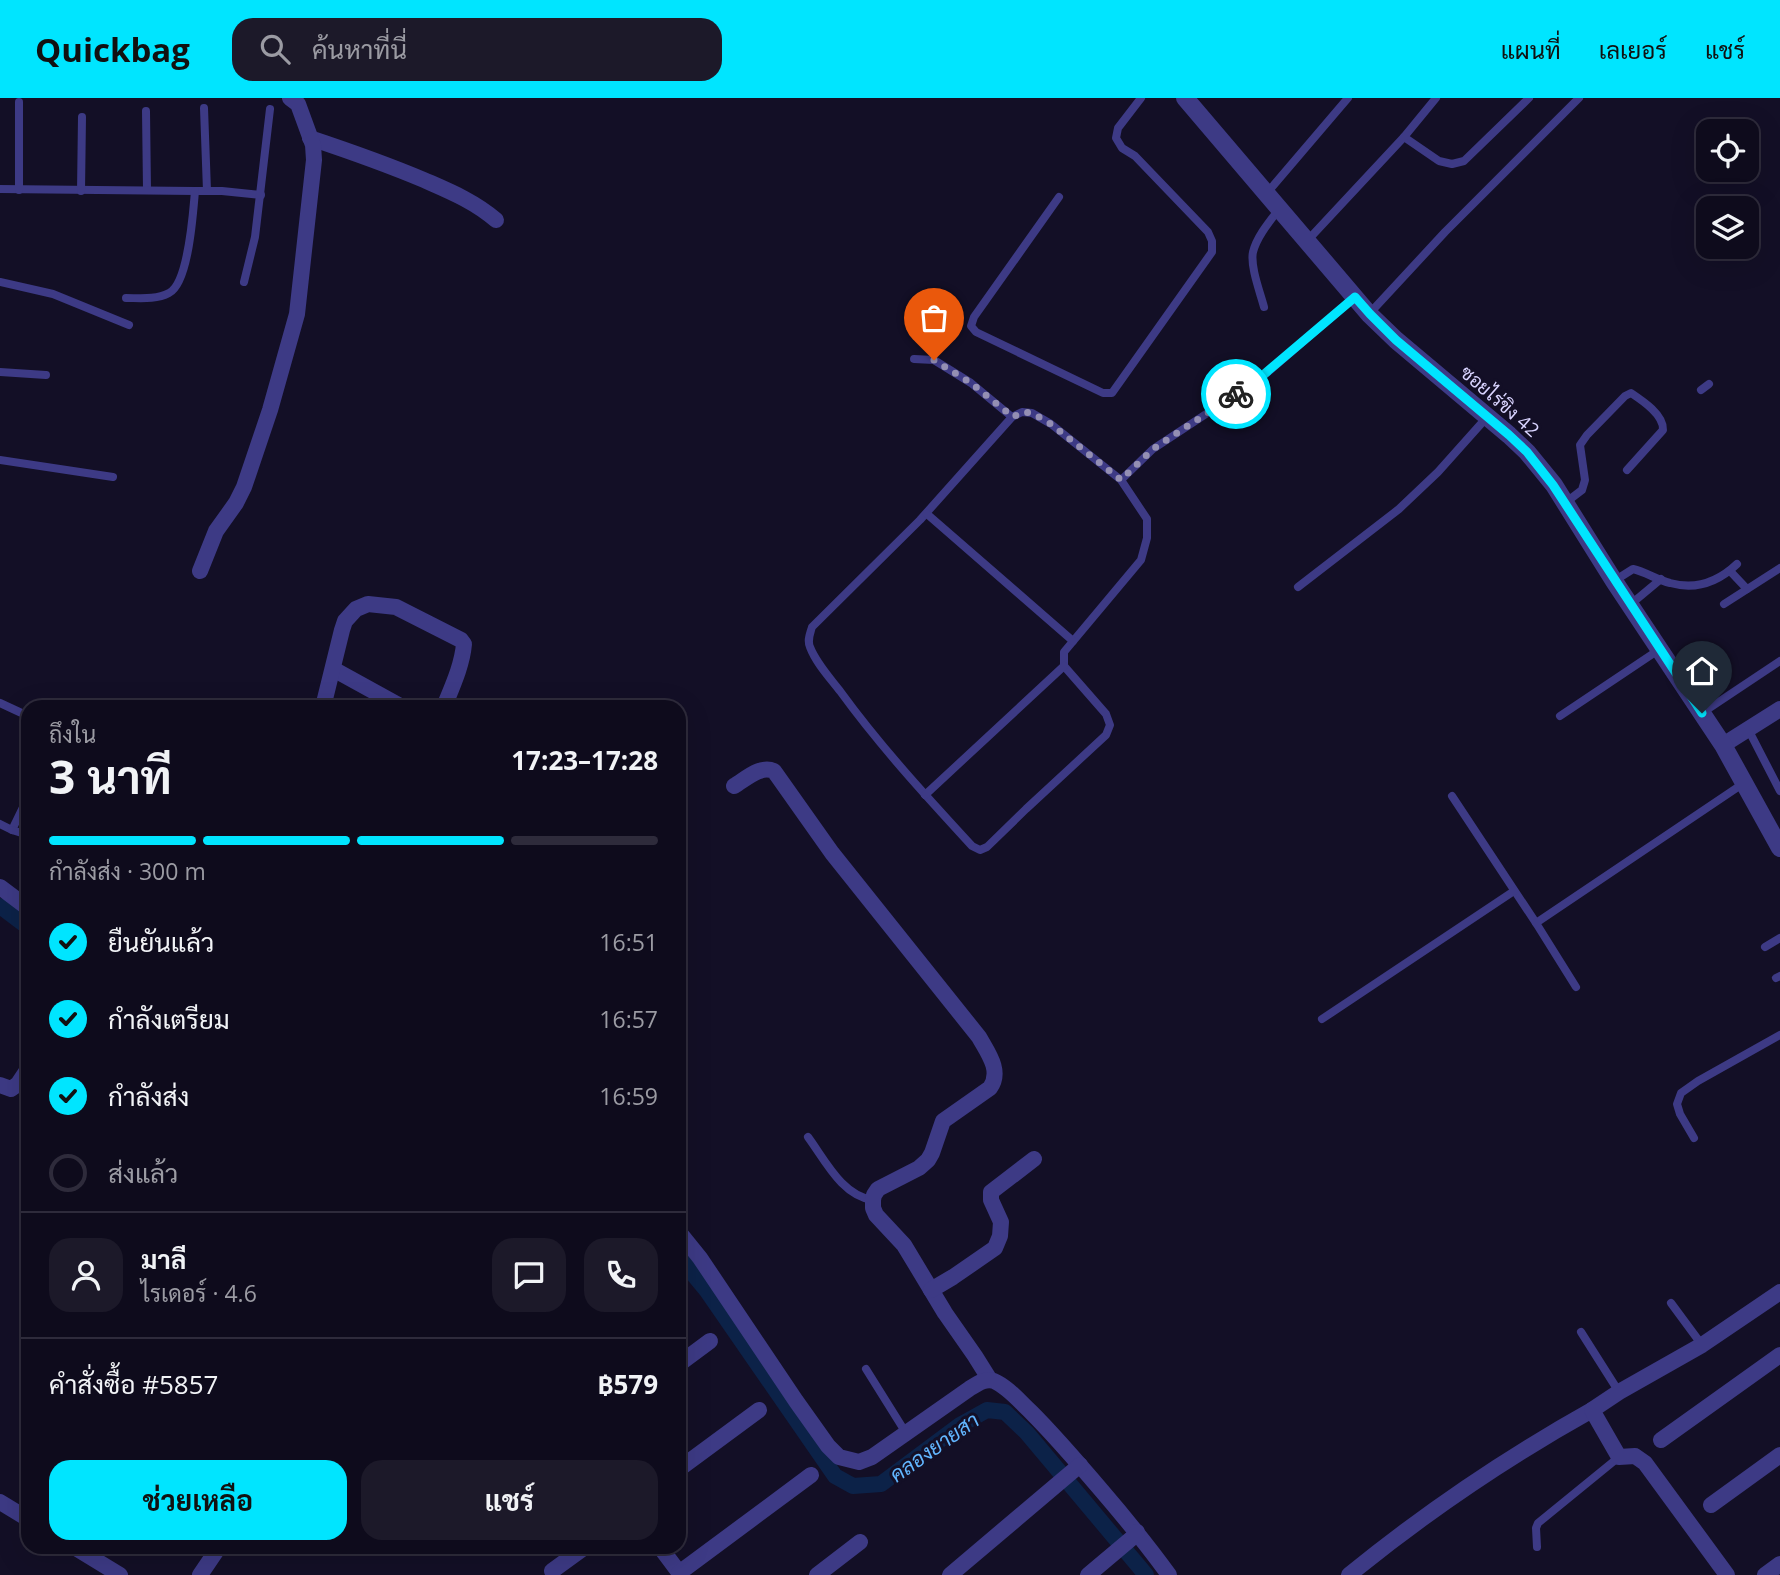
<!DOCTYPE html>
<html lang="th">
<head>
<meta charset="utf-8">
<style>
	:root { --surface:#0e0b1c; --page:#1c1929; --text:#f1f3f6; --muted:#9b9ba3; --line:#2e2b3b; --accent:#00e5ff }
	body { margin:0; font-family:"Open Sans",Sarabun,sans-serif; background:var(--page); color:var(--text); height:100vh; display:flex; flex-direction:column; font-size:26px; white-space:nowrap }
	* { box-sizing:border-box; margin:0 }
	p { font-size:23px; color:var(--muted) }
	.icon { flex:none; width:38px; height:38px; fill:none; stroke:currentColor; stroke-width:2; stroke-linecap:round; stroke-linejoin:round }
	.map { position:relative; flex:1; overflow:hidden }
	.sheet { position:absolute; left:21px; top:602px; width:665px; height:854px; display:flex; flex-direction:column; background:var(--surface); border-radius:21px; box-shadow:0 7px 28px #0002,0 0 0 2px var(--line) }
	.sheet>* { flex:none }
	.buttons { position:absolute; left:1696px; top:21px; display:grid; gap:14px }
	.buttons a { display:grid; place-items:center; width:63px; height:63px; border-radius:14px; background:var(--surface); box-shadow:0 7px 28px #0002,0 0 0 2px var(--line); font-size:35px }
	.pin { position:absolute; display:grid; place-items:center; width:60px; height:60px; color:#fff; margin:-72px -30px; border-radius:50% 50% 50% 0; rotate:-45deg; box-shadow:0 0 7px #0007 }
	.pin .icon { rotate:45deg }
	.courier { position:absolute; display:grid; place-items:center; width:70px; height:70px; margin:-35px; border:5px solid #00e5ff; border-radius:50%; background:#fff; color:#222; box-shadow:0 2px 9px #0007 }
	.overview em { font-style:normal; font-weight:700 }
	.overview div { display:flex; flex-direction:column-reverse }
	.overview { display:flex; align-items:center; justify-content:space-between; height:119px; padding:0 28px }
	h1 { font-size:46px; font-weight:700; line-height:52px }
	.bar { display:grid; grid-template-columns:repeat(4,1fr); gap:10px 7px; align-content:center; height:84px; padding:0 28px }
	.bar i { height:9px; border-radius:5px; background:var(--line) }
	.bar .selected { background:var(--accent) }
	.bar p { grid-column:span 4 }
	.line { display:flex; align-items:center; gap:18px; padding:0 28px; border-top:2px solid var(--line) }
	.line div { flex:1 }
	.round { display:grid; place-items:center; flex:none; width:74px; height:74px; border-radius:21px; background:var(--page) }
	ol { padding:0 28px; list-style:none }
	li { display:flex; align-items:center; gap:21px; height:77px }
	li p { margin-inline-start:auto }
	li .icon { padding:7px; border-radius:50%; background:var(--accent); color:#111; stroke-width:4 }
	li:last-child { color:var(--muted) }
	li i { width:38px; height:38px; border:4px solid var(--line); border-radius:50% }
	.primary-button { display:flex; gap:14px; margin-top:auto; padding:14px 28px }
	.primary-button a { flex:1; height:80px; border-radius:21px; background:var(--accent); color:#111; font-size:28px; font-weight:700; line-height:80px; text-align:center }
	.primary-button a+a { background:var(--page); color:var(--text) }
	header { display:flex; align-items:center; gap:42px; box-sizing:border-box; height:98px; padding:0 35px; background:var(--accent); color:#111 }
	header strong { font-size:33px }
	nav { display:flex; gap:38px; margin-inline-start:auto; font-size:24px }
	.search { width:490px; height:63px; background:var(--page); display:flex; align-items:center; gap:18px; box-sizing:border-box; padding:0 24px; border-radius:21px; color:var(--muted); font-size:26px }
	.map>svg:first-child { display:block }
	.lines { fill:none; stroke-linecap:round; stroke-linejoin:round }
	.canal { stroke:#0c2248; stroke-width:16 }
	.service { stroke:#3d3a85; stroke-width:8 }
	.minor { stroke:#3d3a85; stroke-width:16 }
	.tertiary { stroke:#3d3a85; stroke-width:18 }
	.done { stroke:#948fb3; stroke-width:7; stroke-dasharray:0 12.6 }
	.route { stroke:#00e5ff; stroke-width:9 }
	.labels { text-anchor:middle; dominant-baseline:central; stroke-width:6; stroke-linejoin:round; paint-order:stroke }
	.street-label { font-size:19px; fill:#d9d4ff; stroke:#130f26 }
	.water-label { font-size:21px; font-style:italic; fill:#62b6ff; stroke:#130f26 }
</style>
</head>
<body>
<header>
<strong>Quickbag</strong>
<div class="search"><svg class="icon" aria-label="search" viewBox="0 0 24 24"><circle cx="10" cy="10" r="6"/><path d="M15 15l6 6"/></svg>ค้นหาที่นี่</div>
<nav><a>แผนที่</a><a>เลเยอร์</a><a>แชร์</a></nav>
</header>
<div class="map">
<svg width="1780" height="1477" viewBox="0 0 1780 1477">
	<rect width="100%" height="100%" fill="#130f26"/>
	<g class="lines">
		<!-- canal -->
		<g class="canal">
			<path d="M0 808 28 829"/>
			<path d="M679 1159 707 1193 835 1378 853 1388 881 1386 960 1327 987 1312 1005 1314 1027 1335 1146 1477"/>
		</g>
		<!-- service -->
		<g class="service">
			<path d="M204 10 207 93"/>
			<path d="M146 13 147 92"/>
			<path d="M1404 39 1439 63 1452 66 1464 63 1529 0"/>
			<path d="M0 91 195 93H222L261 97"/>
			<path d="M19 92V4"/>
			<path d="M81 93 82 19"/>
			<path d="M1267 95 1348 0"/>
			<path d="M1059 99 974 219 971 228 976 234 1103 295H1112L1212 154V143L1208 134 1135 58 1122 50 1116 40 1118 30 1141 0"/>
			<path d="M1307 143 1404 39 1436 0"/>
			<path d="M0 184 53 196 129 227"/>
			<path d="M244 184 255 139 270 11"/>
			<path d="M126 200C139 200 156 202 169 195 189 185 193 114 195 93"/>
			<path d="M1264 209C1260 194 1250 168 1253 154 1257 138 1270 123 1280 110"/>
			<path d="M1369 216 1445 134 1579 0"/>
			<path d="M914 261 934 262 971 285 1012 319"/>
			<path d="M0 274 46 277"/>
			<path d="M1701 292 1709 286"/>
			<path d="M0 362 113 379"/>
			<path d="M1121 382 1051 326 1032 315 1022 314 1012 319 920 422 812 529C810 536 807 542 810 549 816 565 830 580 840 593 880 648 926 698 972 748L980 752 987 749 1026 711 1106 637 1110 627 1106 616 1064 568V554L1141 462 1147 440V421L1121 382 1153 351 1262 279 1355 199"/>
			<path d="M1565 405 1582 392 1585 382 1580 347 1587 337 1625 298 1631 295C1643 303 1664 317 1663 332L1627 372"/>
			<path d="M927 416 1073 543"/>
			<path d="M1730 473 1747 491"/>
			<path d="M1614 483 1633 471C1646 474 1657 482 1670 485 1695 492 1718 484 1737 466"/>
			<path d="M1298 489 1399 411 1438 374 1488 318"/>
			<path d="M1631 506 1661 481"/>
			<path d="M1724 506 1780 470"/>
			<path d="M0 605 28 618"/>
			<path d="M270 609 276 607 287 609"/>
			<path d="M1702 615 1780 563"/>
			<path d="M1560 618 1660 551"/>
			<path d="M1748 631 1780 693"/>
			<path d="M925 697 1064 568"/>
			<path d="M1452 698 1536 825"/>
			<path d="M0 726 12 732 28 699"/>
			<path d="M12 732 28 737"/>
			<path d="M1765 849 1780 840"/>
			<path d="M1776 880 1780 878"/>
			<path d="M1576 889 1536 825 1744 685"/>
			<path d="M1322 921 1514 793"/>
			<path d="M808 1039C825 1062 842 1098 873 1102"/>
			<path d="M1694 1040 1680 1016 1677 1006 1681 995 1698 983 1780 937"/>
			<path d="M1671 1205 1702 1247"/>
			<path d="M1581 1234 1619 1294"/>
			<path d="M866 1271 906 1335"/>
			<path d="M1537 1449 1536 1430 1538 1425 1619 1359"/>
		</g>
		<!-- minor -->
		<g class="minor">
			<path d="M310 40C349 53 386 66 424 82 449 93 474 103 496 122"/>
			<path d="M200 473 216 433 236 405 244 389 270 312 297 216 314 62 313 47 298 6 290 0"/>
			<path d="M333 571 402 609"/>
			<path d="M323 609 342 532 345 523 356 511 368 506 396 509 461 542 464 546C462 568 452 589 444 609"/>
			<path d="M1723 647 1780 611"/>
			<path d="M734 688C746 681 760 667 774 673L832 755 979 939C988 955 1002 973 990 990L943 1023 932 1055 928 1062 919 1070 878 1091 874 1097 873 1102V1110L876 1117 904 1147 945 1215 975 1258 990 1282"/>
			<path d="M0 789 28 810"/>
			<path d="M0 987 11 991 18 986 28 971"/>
			<path d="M679 1134 700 1160 796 1303 828 1348 839 1359 859 1364 872 1359 969 1291C977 1286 985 1280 994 1283 1008 1289 1020 1304 1031 1314 1056 1339 1079 1366 1102 1393 1126 1421 1148 1448 1169 1477"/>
			<path d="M931 1192 953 1179 995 1150 1000 1138 1001 1124 991 1102V1094L1034 1061"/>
			<path d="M679 1266 710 1243"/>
			<path d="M1661 1342 1780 1257"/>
			<path d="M679 1371 759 1312"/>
			<path d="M0 1404 28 1421"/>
			<path d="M1711 1407 1780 1357"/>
			<path d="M74 1449 120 1477"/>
			<path d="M660 1449 681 1477"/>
			<path d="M552 1473 585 1449"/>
			<path d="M679 1475 811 1377"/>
			<path d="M200 1477 219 1449"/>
			<path d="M817 1477 860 1444"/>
			<path d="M950 1477 1080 1367"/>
			<path d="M1088 1477 1132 1440 1137 1434"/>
			<path d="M1349 1477C1425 1415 1506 1360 1592 1312"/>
			<path d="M1727 1477 1645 1365 1635 1358 1619 1359 1592 1312 1619 1294 1702 1247 1780 1194"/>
			<path d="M1765 1477 1780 1466"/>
		</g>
		<!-- tertiary -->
		<path class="tertiary" d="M1185 0 1369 216 1396 242 1509 337 1527 354 1554 387 1614 483 1723 647 1780 750"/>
	</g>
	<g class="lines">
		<!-- done -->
		<path class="done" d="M934 262 971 285 1013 319 1023 314 1032 315 1051 326 1121 382 1153 351 1236 296"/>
		<!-- route -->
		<path class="route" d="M1236 296 1262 278 1355 199 1370 216 1396 242 1509 337 1527 354 1553 387 1702 615"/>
	</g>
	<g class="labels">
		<!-- street labels -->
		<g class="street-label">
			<text transform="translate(1500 303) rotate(41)">ซอยไร่ขิง 42</text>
		</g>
		<!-- water labels -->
		<g class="water-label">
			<text transform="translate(934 1349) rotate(-35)">คลองยายสา</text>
		</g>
	</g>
</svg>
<div class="buttons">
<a><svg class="icon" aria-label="locate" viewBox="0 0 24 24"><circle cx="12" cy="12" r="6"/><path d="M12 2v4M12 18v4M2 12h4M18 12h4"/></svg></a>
<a><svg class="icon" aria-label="layers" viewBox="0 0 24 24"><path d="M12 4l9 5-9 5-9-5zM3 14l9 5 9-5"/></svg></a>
</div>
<div class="pin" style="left:934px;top:262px;background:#ea580c"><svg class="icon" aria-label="bag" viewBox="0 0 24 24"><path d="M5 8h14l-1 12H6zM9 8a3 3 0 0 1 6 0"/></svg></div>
<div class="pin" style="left:1702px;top:615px;background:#1f2937"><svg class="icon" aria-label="home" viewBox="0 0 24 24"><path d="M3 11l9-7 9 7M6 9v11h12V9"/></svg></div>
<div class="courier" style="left:1236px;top:296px"><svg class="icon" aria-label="bike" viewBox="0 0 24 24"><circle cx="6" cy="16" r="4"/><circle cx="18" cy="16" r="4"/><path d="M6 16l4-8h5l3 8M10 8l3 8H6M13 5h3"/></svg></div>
<section class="sheet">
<div class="overview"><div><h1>3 นาที</h1><p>ถึงใน</p></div><em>17:23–17:28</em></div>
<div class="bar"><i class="selected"></i><i class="selected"></i><i class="selected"></i><i></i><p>กำลังส่ง · 300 m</p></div>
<ol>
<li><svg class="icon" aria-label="check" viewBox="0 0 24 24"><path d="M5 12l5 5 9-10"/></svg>ยืนยันแล้ว<p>16:51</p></li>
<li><svg class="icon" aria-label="check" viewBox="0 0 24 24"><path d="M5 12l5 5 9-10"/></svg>กำลังเตรียม<p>16:57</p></li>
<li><svg class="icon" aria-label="check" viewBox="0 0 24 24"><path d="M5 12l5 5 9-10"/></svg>กำลังส่ง<p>16:59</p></li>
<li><i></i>ส่งแล้ว</li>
</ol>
<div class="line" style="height:126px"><a class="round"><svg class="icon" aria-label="person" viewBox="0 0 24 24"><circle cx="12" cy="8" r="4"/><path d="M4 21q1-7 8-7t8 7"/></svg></a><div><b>มาลี</b><p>ไรเดอร์ · 4.6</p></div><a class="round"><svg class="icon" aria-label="chat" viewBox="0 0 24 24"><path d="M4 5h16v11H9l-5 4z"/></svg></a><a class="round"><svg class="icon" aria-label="phone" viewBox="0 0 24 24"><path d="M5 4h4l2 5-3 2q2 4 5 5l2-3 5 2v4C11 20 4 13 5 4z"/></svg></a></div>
<div class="line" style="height:91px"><div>คำสั่งซื้อ #5857</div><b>฿579</b></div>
<div class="primary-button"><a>ช่วยเหลือ</a><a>แชร์</a></div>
</section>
</div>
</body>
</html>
